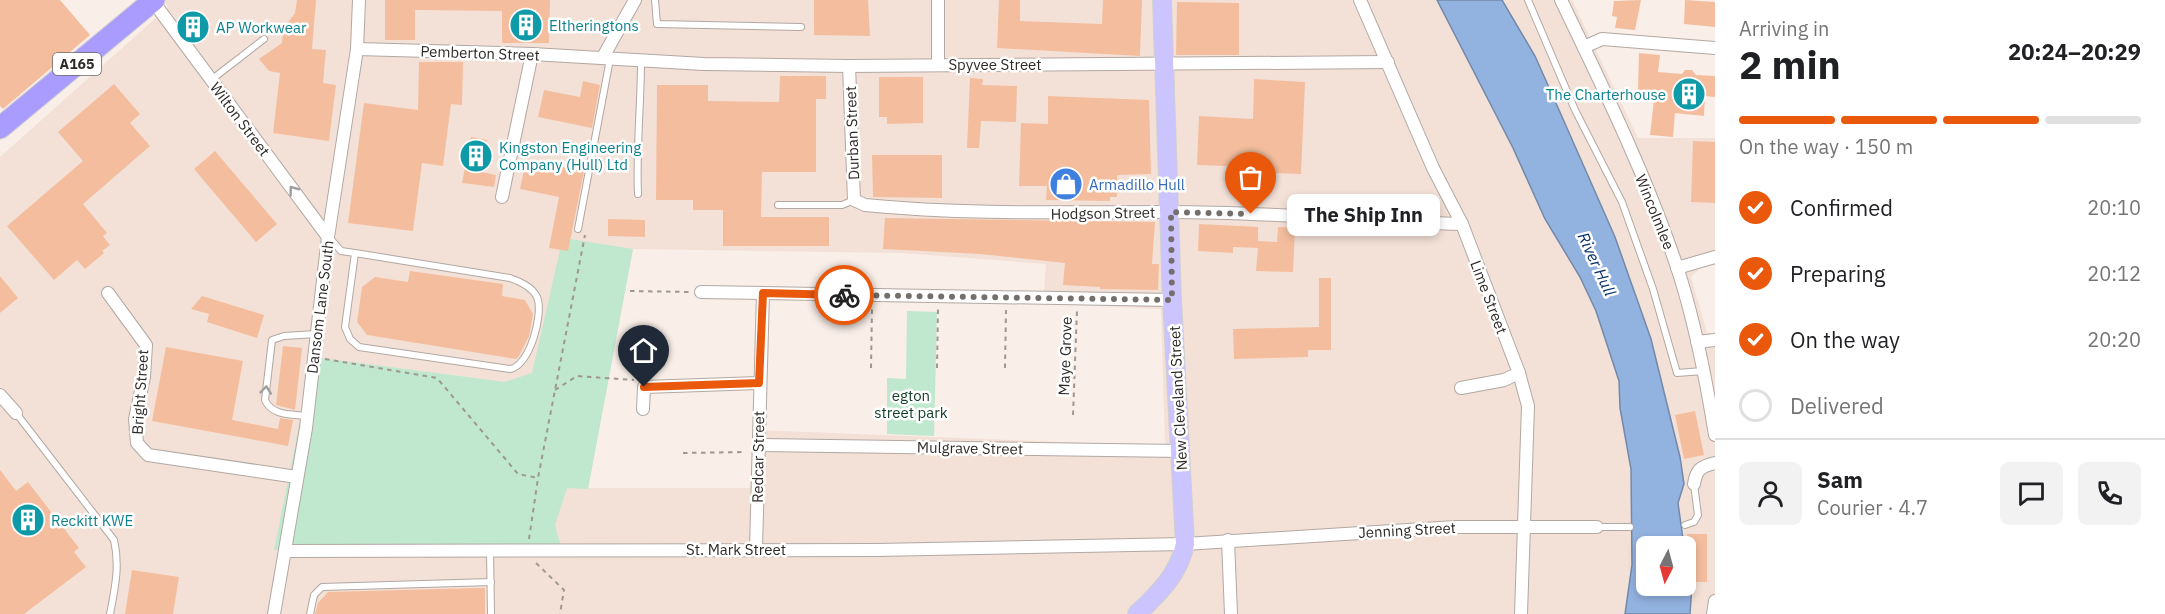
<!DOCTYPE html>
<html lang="en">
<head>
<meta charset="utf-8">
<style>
	:root { --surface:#fff; --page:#f2f2f2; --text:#202124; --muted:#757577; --line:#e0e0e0; --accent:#ea580c }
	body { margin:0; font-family:"IBM Plex Sans",sans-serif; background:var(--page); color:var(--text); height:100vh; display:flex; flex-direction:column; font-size:22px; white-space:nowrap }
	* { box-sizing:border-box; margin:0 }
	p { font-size:20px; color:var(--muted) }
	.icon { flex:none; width:33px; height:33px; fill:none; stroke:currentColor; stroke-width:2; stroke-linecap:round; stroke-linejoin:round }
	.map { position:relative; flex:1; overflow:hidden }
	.side { display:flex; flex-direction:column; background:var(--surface); width:450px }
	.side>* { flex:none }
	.needle { width:39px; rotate:186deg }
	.tools { position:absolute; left:1636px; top:536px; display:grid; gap:12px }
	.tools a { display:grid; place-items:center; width:60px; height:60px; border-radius:9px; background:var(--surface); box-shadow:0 3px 9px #0003; font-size:30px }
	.pin { position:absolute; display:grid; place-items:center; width:51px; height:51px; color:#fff; margin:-62px -26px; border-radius:50% 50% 50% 0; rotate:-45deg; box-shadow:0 0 6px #0007 }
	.pin .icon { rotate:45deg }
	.courier { position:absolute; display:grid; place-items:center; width:60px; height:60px; margin:-30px; border:4px solid #ea580c; border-radius:50%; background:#fff; color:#222; box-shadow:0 2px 8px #0007 }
	.bubble { position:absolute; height:42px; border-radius:9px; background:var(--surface); box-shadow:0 3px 9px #0003; font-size:20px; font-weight:700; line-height:42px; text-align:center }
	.overview em { font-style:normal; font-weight:700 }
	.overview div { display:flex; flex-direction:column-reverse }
	.overview { display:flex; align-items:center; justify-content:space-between; height:102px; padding:0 24px }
	h1 { font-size:39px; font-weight:700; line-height:45px }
	.bar { display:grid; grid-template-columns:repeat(4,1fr); gap:9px 6px; align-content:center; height:72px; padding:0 24px }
	.bar i { height:8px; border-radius:4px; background:var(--line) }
	.bar .selected { background:var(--accent) }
	.bar p { grid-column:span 4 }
	.line { display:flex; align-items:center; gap:15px; padding:0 24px; border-top:2px solid var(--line) }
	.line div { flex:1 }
	.round { display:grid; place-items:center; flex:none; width:63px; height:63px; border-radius:9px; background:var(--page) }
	ol { padding:0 24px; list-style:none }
	li { display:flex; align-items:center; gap:18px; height:66px }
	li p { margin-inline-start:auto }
	li .icon { padding:6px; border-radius:50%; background:var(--accent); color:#fff; stroke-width:4 }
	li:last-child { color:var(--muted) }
	li i { width:33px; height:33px; border:3px solid var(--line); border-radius:50% }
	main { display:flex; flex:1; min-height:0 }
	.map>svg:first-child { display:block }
	.built { fill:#f3e1d7; fill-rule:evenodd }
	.green { fill:#bfe8ce }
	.water { fill:#92b2e0; stroke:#7489a8; stroke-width:1.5 }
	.building { fill:#f4be9e }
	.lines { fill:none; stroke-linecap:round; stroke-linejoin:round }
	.lane-casing { stroke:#b2a8a3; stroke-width:8 }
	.street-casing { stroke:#b2a8a3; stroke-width:14 }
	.primary-casing { stroke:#d1d0cf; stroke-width:20 }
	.highway-casing { stroke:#d1d0cf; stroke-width:23 }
	.path { stroke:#9e9792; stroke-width:2; stroke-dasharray:4.5 4.5; stroke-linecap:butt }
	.lane { stroke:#fff; stroke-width:6 }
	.street { stroke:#fff; stroke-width:12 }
	.primary { stroke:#cbc4fe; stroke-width:18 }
	.highway { stroke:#a99cfe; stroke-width:21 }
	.oneway { stroke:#a19f9e }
	.done { stroke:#756f6b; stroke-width:6; stroke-dasharray:0 10.8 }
	.route { stroke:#ea580c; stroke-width:8 }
	.labels { text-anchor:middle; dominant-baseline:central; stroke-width:5; stroke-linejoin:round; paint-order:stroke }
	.shield { fill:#fff; stroke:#6d6a68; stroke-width:1.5 }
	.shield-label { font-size:14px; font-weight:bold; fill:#2e2a27 }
	.culture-label { font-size:15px; fill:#0d838f; stroke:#fff; text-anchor:start }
	.street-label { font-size:15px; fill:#2e2a27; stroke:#fff }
	.shop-label { font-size:15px; fill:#366cbe; stroke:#fff; text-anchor:start }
	.park-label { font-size:15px; fill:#14402a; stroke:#fff }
	.water-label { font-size:16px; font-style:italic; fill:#073067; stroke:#fff }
</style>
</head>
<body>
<main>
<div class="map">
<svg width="1715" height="614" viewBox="0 0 1715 614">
	<rect width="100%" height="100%" fill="#f9eee8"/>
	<!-- built -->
	<g class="built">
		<path d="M163 0H1437L1513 148 1545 219 1580 277 1596 311 1619 381 1620 408 1631 469 1632 565 1625 614H0V157L168 7ZM633 249 902 253 1046 264 1043 303 1161 309 1165 446 753 430 750 488H588Z"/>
		<path d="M1502 0H1572L1638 138H1715V265L1701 267 1691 277 1707 333H1715V614H1690L1692 585 1686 583V546L1678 503 1684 484 1680 457 1651 339 1615 237 1563 119 1535 55Z"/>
	</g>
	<!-- green -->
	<g class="green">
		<path d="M570 239 633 249 588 489 567 488 555 525 563 554 274 550 313 357 505 382 532 373 560 250Z"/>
		<path d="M907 311 937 312 934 436 887 434V378L906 379Z"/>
	</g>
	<!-- water -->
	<path class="water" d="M1437 0H1502L1535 56 1563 119 1615 237 1651 339 1680 457 1684 484 1678 503 1684 546H1647V585H1692L1690 614H1625L1632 565 1631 469 1620 408 1619 381 1596 311 1580 277 1545 219 1513 148Z"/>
	<!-- building -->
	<g class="building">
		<path d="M0 0H60L90 35 3 109 0 106Z"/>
		<path d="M297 0H316L312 49 326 50 323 83 336 85 329 141 273 133 280 73 269 71 259 59 282 43 283 29 295 13Z"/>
		<path d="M385 0H550L549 43H502V11L415 10V40H385Z"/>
		<path d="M814 0H868L870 36 814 35Z"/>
		<path d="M999 0H1020V21L1102 24 1103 0H1142L1140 56 997 48Z"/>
		<path d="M1641 0 1635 30 1615 28 1617 17 1612 16 1614 1Z"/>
		<path d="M1685 0 1715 2V27L1684 24Z"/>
		<path d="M1177 2 1239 3V55H1176Z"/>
		<path d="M194 14 205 29 192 39 180 24Z"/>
		<path d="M1639 53 1660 55 1658 72 1682 74 1685 70H1692L1696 75 1715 76V97L1705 96 1704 116 1675 113 1673 137 1650 135 1655 91 1638 90Z"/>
		<path d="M419 62H463L462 105 451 104 443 166 422 163 413 231 348 223 364 103 418 110Z"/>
		<path d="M780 76H826V99H816V172H762L761 217H829V246H723V210H693V200H656L657 85H708V101L779 102Z"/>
		<path d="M879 77H923V123L887 124V117H879Z"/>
		<path d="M970 78 983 79 982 85 1017 86 1016 122 981 121 979 148H967Z"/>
		<path d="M1254 79 1305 82 1301 174 1250 172 1251 167 1197 165 1199 116 1253 119Z"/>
		<path d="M583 81 600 85 592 128 538 117 544 90 580 97Z"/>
		<path d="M114 84 140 114 130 123 150 146 83 204 107 233 103 236 110 245 102 251 104 253 85 269 77 260 54 280 7 226 83 161 58 132Z"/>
		<path d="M1048 96 1149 100 1151 174 1117 175V197H1110V201L1046 200 1047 186H1019L1021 123 1048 124Z"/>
		<path d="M471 137 487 140 481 172 496 175 494 187 462 183Z"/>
		<path d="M1693 141 1715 142V203L1691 202Z"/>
		<path d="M215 151 277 224 256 242 194 169Z"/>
		<path d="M872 155H942V198L873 197Z"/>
		<path d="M526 160 584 171 568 251 549 248 559 197 520 189Z"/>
		<path d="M885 218 1155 222 1152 264H1159L1158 290 1100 289V287L1063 285 1065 263 980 254 883 249Z"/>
		<path d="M608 219 645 220V237L608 236Z"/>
		<path d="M1199 224 1258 227V247V241L1277 242 1278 227 1295 228 1293 272 1256 271 1258 248 1233 247V253L1198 251Z"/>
		<path d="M410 271 503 284 502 296 525 300 533 314 529 336 519 356 516 359 367 335 357 322 362 287 375 277 408 282Z"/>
		<path d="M0 276 18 298 0 313Z"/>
		<path d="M1319 278H1331V350H1308V357L1234 359 1233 329 1319 327Z"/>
		<path d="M202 296 264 315 257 338 207 322 209 314 191 309Z"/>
		<path d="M283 346 302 348 295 410 276 405Z"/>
		<path d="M166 347 243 361 232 420 278 429 280 418 293 420 288 446 152 421Z"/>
		<path d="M1695 411 1704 455 1684 459 1675 415Z"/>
		<path d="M0 470 16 491 28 482 79 548 74 552 86 567 24 614H0Z"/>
		<rect x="1687" y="534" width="20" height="48"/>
		<path d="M132 570 179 577 173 614H125Z"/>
		<path d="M478 588H485V614H315L318 603 328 592Z"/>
	</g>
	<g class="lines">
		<defs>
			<g id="lane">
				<path d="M655 0 657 24 801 27"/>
				<path d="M1528 0 1575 110 1622 202 1653 289 1677 373 1703 371"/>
				<path d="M211 80 264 39"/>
				<path d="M638 194C636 150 641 105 641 61"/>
				<path d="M778 205H842L854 200"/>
				<path d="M578 229 610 59"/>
				<path d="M329 237 341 251 355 253 345 327 350 339 359 347 510 369C530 366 544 313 537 297 532 287 521 282 510 278L355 253"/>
				<path d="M16 413 114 540C120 566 115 588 110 614"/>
				<path d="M307 416C291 414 272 416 265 400L272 340 284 336 316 334"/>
				<path d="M1685 525 1694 522 1698 515 1694 484"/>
				<path d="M1597 527H1630"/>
				<path d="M490 551 491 614"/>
				<path d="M310 614 314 595 322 587 491 582"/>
			</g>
			<g id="street">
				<path d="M152 0 328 237"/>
				<path d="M938 0V64"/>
				<path d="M1360 0 1433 168 1462 224 1519 373 1528 406 1521 614"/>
				<path d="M1561 0C1603 87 1646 175 1677 267 1695 321 1706 379 1715 435"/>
				<path d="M1584 47 1602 39 1715 48"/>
				<path d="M357 49 532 54 704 64 849 66 1388 62"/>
				<path d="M603 57 635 0"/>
				<path d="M849 66 854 200 865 205C967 215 1068 212 1170 212 1268 212 1364 221 1462 224"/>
				<path d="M502 197 532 54"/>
				<path d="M1677 268 1715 257"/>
				<path d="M701 292 1172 300"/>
				<path d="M108 293 146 345 144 377 135 419 137 443 148 455 297 477"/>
				<path d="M1697 342 1715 340"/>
				<path d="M1461 388 1504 380 1519 373"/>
				<path d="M0 395 16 413"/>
				<path d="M643 409 644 387 759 383"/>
				<path d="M760 445 1181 451"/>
				<path d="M1694 484C1696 470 1701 466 1715 463"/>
				<path d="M1228 540 1231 614"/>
				<path d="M756 548 763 293"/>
				<path d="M286 551 877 550 1185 544 1455 527H1597"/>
				<path d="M274 614 306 428 328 237 357 49 359 0"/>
				<path d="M1713 614 1715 601"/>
			</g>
			<path id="primary" d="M1137 614C1159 593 1179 574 1185 544L1172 300 1162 0"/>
			<path id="highway" d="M0 128 154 0"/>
		</defs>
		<!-- lane casing -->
		<use href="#lane" class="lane-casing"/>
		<!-- street casing -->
		<use href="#street" class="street-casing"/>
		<!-- primary casing -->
		<use href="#primary" class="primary-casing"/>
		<!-- highway casing -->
		<use href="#highway" class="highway-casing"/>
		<!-- path -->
		<g class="path">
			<path d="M630 291 689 292"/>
			<path d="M325 359 437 378 518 474 538 478"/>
			<path d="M871 368 872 308"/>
			<path d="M937 368 938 309"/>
			<path d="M1005 368 1006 310"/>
			<path d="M555 390 577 376 634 380"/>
			<path d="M1073 415 1077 310"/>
			<path d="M683 453 746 452"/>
			<path d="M529 539 538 478 585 235"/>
			<path d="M536 563 564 590 560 614"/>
		</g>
		<!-- lane -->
		<use href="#lane" class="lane"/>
		<!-- street -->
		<use href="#street" class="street"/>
		<!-- primary -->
		<use href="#primary" class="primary"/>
		<!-- highway -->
		<use href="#highway" class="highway"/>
	</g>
	<!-- one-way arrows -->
	<defs><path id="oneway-chevron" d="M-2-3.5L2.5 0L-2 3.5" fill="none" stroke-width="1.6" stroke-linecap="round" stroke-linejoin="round" transform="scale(1.5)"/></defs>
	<g class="oneway">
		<use href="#oneway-chevron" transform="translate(293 190) rotate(-127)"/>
		<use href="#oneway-chevron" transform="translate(266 390) rotate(-84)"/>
	</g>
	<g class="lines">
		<!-- done -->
		<path class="done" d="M844 295 1172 300 1171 212 1251 214"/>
		<!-- route -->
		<path class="route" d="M644 387 759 383 763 293 844 295"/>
	</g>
	<!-- icons -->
	<defs>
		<symbol id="building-disc" viewBox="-11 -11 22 22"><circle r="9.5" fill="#0f9aa8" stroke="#fff"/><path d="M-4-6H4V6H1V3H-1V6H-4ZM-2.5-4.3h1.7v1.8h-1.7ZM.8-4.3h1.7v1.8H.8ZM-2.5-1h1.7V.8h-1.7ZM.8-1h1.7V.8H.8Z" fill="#fff"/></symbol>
		<symbol id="shop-disc" viewBox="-11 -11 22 22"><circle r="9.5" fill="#3f7fe0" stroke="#fff"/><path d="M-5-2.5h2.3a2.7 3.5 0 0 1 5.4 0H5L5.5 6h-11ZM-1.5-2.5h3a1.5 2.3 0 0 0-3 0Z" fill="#fff"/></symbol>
	</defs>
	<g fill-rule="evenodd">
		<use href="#building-disc" x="507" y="6" width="38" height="38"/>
		<use href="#building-disc" x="174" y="8" width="38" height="38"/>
		<use href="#building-disc" x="1670" y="75" width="38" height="38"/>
		<use href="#building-disc" x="457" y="137" width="38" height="38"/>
		<use href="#shop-disc" x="1047" y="165" width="38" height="38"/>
		<use href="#building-disc" x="9" y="501" width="38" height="38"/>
	</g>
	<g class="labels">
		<!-- shield labels -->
		<rect class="shield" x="53" y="53" width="48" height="22" rx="4.5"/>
		<g class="shield-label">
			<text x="77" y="64">A165</text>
		</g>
		<!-- culture labels -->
		<g class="culture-label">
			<text x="549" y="25">Eltheringtons</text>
			<text x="216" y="27">AP Workwear</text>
			<text x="1666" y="94" text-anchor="end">The Charterhouse</text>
			<text x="499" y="147">Kingston Engineering<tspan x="499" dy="17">Company (Hull) Ltd</tspan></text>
			<text x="51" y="520">Reckitt KWE</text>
		</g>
		<!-- street labels -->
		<g class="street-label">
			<text transform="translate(480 53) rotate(2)">Pemberton Street</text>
			<text x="995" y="64">Spyvee Street</text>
			<text transform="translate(240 119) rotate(53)">Wilton Street</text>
			<text transform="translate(852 133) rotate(-92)">Durban Street</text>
			<text transform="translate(1655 212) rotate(68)">Wincolmlee</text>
			<text transform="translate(1103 213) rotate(-1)">Hodgson Street</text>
			<text transform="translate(1489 297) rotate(69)">Lime Street</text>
			<text transform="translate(320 307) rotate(-83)">Dansom Lane South</text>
			<text transform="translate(1065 356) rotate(-88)">Maye Grove</text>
			<text transform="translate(140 392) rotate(-86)">Bright Street</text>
			<text transform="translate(1178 398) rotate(-93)">New Cleveland Street</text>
			<text transform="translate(970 448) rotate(1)">Mulgrave Street</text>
			<text transform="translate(758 457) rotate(-89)">Redcar Street</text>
			<text transform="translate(1407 530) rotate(-3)">Jenning Street</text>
			<text x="736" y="549">St. Mark Street</text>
		</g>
		<!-- shop labels -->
		<g class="shop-label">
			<text x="1089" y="184">Armadillo Hull</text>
		</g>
		<!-- park labels -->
		<g class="park-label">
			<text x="911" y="395">egton<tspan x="911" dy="17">street park</tspan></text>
		</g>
		<!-- water labels -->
		<g class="water-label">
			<text transform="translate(1597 264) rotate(65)">River Hull</text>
		</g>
	</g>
</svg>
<div class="tools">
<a><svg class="needle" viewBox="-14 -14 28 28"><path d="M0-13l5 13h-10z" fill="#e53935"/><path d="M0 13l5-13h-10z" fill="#757577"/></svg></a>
</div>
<div class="pin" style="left:1251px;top:214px;background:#ea580c"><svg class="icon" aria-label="bag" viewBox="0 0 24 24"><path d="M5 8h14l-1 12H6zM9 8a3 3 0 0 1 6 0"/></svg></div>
<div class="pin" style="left:644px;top:387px;background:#1f2937"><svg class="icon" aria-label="home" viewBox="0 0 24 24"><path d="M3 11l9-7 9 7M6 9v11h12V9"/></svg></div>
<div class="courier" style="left:844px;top:295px"><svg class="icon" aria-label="bike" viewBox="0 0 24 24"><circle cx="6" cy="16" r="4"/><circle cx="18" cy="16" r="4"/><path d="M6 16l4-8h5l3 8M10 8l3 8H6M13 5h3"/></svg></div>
<div class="bubble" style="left:1287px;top:194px;width:153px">The Ship Inn</div>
</div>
<section class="side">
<div class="overview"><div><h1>2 min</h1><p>Arriving in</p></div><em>20:24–20:29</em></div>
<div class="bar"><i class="selected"></i><i class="selected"></i><i class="selected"></i><i></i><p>On the way · 150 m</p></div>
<ol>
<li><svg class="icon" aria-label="check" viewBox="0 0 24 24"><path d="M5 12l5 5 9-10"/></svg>Confirmed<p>20:10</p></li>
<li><svg class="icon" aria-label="check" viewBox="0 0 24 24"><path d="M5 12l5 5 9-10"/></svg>Preparing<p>20:12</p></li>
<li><svg class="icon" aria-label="check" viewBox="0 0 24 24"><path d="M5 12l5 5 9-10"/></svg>On the way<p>20:20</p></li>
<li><i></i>Delivered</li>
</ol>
<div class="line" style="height:108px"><a class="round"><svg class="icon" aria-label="person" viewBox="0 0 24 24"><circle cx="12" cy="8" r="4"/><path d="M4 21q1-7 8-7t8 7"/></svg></a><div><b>Sam</b><p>Courier · 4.7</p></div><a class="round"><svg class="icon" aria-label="chat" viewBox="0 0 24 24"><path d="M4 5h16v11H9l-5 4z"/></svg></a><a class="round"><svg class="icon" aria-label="phone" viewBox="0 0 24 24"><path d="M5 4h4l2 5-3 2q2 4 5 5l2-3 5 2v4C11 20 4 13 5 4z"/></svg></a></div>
</section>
</main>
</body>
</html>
